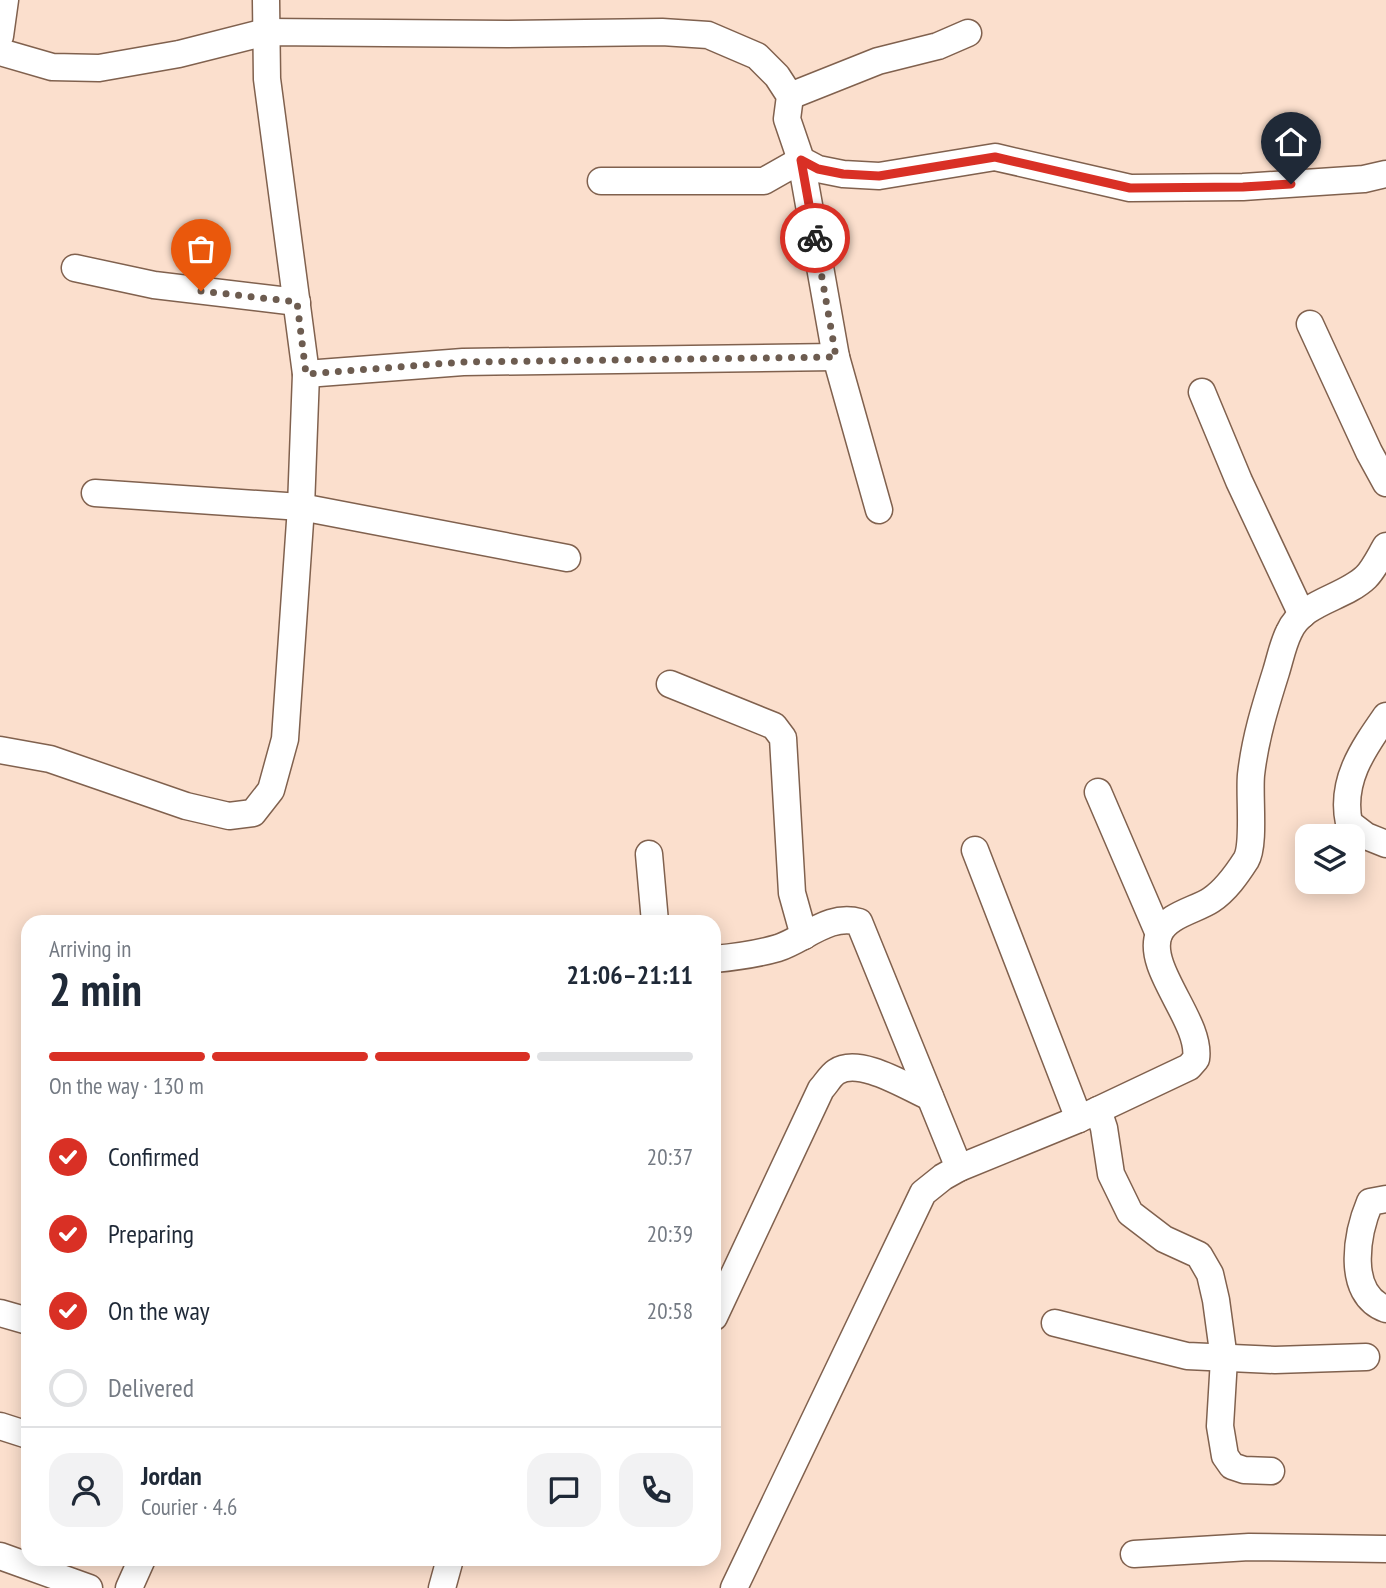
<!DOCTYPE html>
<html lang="en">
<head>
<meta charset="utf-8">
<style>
	:root { --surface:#fff; --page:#f2f2f3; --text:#1f2937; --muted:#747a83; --line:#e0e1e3; --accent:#d93025 }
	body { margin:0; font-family:"PT Sans Narrow",sans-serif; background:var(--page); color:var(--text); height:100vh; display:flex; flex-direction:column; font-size:26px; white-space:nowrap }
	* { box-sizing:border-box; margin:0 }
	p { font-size:23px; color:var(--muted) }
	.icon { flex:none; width:38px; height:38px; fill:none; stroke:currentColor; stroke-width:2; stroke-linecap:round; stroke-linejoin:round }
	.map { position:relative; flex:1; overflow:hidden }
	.details { position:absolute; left:21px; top:915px; width:700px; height:651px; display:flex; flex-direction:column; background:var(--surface); border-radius:21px; box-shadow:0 4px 18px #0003 }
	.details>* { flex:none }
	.buttons { position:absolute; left:1295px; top:824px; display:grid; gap:14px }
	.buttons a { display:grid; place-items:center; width:70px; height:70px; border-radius:14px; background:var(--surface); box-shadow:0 4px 18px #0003; font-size:35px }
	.pin { position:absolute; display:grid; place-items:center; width:60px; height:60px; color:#fff; margin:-72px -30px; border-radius:50% 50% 50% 0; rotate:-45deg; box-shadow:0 0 7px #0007 }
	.pin .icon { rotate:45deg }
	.courier { position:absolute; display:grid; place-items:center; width:70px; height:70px; margin:-35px; border:5px solid #d93025; border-radius:50%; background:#fff; color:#222; box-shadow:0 2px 9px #0007 }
	.summary em { font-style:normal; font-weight:800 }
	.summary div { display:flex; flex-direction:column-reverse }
	.summary { display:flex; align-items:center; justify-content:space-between; height:119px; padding:0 28px }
	h1 { font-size:46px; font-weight:800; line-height:52px }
	.bar { display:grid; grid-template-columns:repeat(4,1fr); gap:10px 7px; align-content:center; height:84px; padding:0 28px }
	.bar i { height:9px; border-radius:5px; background:var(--line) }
	.bar .active { background:var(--accent) }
	.bar p { grid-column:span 4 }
	.line { display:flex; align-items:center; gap:18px; padding:0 28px; border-top:2px solid var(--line) }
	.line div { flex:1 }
	.round { display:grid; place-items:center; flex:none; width:74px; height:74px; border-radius:21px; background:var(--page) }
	ol { padding:0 28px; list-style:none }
	li { display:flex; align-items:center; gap:21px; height:77px }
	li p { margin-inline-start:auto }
	li .icon { padding:7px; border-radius:50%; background:var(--accent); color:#fff; stroke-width:4 }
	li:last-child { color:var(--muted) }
	li i { width:38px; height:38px; border:4px solid var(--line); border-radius:50% }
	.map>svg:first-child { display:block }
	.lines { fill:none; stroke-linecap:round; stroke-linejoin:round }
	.street-casing { stroke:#80614e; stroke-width:29 }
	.street { stroke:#fff; stroke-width:26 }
	.done { stroke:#6d5c50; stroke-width:7; stroke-dasharray:0 12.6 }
	.route { stroke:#d93025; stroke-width:9 }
</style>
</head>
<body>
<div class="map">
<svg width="1386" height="1588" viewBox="0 0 1386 1588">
	<rect width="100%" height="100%" fill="#fbdfcd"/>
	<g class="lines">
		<defs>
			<g id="street">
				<path d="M0 36 5 0"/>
				<path d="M0 52 52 67 99 68 179 54 266 32 507 34 662 32 708 35 757 56 777 76 790 96 787 119 801 160 818 169 843 174 879 176 995 157 1130 188 1243 187 1364 179 1386 174"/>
				<path d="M790 96 878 61 938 46 968 33"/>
				<path d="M601 181H764L801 160 836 357 879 510"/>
				<path d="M75 268 154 285 297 302"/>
				<path d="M1310 324 1369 452 1386 483"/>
				<path d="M306 374 463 362 836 357"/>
				<path d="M1202 392 1239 481 1302 615"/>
				<path d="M95 493 301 507 567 558"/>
				<path d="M670 684 774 726 783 738 792 893 804 936"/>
				<path d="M1386 716C1363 749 1340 781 1349 823L1366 836 1386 844"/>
				<path d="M0 750 50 759 186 806 229 816 253 813 271 790 285 739 301 507 306 374 267 79 266 0"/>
				<path d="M1098 792 1159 934"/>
				<path d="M975 850 1079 1119"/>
				<path d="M649 854 655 922"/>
				<path d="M714 959C736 957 757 954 778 948 805 939 830 913 859 922L959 1168"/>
				<path d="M1098 1110 1104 1128 1111 1174 1130 1213 1164 1239 1199 1255 1210 1274 1216 1300 1224 1359 1220 1426 1225 1456 1232 1466 1244 1470 1271 1471"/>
				<path d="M1386 1199 1370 1202C1357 1233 1345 1294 1386 1309"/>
				<path d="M0 1313 28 1321"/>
				<path d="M714 1317 821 1089C826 1084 830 1076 836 1072 859 1056 907 1087 930 1097"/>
				<path d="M1055 1323 1187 1356 1275 1360 1366 1357"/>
				<path d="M0 1426 28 1435"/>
				<path d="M1134 1554 1249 1547 1386 1549"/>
				<path d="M0 1556 89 1588"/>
				<path d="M129 1588 142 1559"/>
				<path d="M442 1588 450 1559"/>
				<path d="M734 1588 923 1193 943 1177 959 1168 1079 1119 1189 1067 1196 1059C1202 1022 1145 968 1159 934 1167 915 1196 910 1211 900 1226 890 1237 874 1246 860 1255 845 1249 796 1251 775 1255 739 1265 707 1276 672 1280 659 1283 644 1289 632 1303 601 1343 599 1366 577 1374 569 1380 556 1386 546"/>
			</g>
		</defs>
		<!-- street casing -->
		<use href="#street" class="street-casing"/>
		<!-- street -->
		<use href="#street" class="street"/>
	</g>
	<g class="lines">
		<!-- done -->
		<path class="done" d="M201 291 297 302 306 374 463 362 836 357 815 238"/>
		<!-- route -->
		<path class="route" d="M815 238 801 160 818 169 843 174 879 176 995 157 1130 188 1243 187 1291 184"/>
	</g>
</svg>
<div class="buttons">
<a><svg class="icon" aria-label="layers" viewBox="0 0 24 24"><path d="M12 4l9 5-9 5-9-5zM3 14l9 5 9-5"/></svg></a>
</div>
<div class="pin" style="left:201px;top:291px;background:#ea580c"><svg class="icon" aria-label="bag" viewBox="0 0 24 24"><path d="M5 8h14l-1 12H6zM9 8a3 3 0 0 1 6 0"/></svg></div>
<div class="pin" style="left:1291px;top:184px;background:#1f2937"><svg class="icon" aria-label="home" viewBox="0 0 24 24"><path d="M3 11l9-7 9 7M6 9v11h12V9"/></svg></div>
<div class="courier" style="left:815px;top:238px"><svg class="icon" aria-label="bike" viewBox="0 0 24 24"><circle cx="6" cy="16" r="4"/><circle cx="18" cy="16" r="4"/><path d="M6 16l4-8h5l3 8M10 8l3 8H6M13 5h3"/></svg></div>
<section class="details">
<div class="summary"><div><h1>2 min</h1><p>Arriving in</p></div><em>21:06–21:11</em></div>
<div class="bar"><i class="active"></i><i class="active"></i><i class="active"></i><i></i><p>On the way · 130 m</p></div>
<ol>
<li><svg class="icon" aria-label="check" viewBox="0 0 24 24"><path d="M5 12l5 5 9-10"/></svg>Confirmed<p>20:37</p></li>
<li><svg class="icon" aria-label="check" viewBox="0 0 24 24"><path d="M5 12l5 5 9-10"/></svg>Preparing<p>20:39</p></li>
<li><svg class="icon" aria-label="check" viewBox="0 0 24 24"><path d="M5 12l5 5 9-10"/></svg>On the way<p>20:58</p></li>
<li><i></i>Delivered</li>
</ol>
<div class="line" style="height:126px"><a class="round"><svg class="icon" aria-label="person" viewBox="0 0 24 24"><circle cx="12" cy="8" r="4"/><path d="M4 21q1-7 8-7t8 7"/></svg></a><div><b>Jordan</b><p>Courier · 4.6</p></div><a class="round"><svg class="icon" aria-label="chat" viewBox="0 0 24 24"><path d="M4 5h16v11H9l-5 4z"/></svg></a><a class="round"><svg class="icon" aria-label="phone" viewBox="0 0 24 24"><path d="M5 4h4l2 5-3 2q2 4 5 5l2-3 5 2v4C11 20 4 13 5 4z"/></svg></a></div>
</section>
</div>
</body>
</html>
